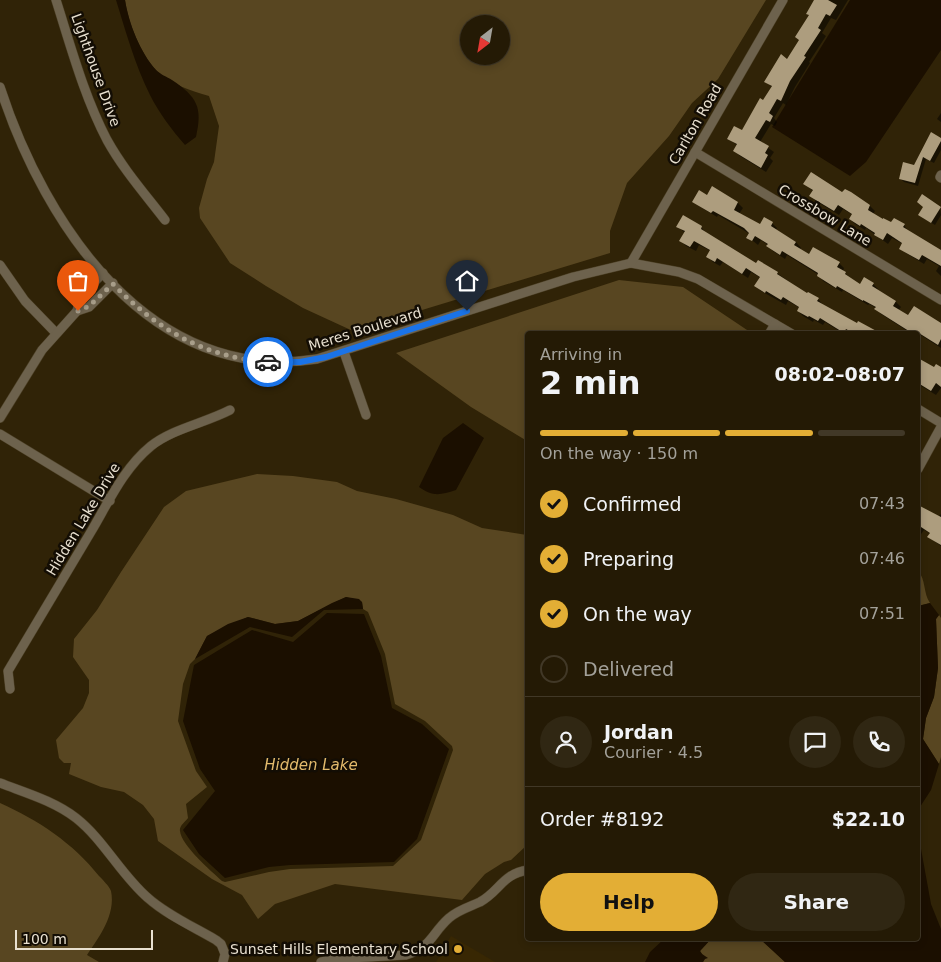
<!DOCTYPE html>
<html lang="en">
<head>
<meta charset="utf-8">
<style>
	:root { --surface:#241a05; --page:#302713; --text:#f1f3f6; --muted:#a3a19a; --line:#413827; --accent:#e3ae35 }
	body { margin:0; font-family:"DejaVu Sans",sans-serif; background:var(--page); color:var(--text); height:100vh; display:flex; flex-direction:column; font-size:19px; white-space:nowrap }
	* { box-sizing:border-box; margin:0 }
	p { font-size:16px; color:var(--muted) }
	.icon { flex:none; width:28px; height:28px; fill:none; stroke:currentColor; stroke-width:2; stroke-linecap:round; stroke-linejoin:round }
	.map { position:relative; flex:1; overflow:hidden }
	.panel { position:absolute; left:525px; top:331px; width:395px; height:610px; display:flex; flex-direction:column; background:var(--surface); border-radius:5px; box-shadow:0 2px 8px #0003,0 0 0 1px var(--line) }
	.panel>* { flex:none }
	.needle { width:32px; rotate:211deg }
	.buttons { position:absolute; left:460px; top:15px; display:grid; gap:10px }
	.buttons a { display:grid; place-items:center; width:50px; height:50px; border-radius:50%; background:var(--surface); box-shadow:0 2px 8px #0003,0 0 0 1px var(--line); font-size:25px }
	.scale { position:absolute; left:15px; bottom:12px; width:138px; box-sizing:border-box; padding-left:5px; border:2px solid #e8e0d0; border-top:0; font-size:14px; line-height:18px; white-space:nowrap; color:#e8e0d0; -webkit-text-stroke:4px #130d04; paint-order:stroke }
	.pin { position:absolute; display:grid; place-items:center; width:42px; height:42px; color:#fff; margin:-51px -21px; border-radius:50% 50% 50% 0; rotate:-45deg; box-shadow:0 0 5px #0007 }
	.pin .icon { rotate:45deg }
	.courier { position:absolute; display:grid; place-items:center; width:50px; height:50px; margin:-25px; border:4px solid #1a73e8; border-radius:50%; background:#fff; color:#222; box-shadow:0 1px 6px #0007 }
	.headline em { font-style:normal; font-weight:700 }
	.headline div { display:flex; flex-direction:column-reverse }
	.headline { display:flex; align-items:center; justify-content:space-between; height:85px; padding:0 15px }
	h1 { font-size:32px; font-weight:700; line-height:38px }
	.bar { display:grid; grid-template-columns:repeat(4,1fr); gap:8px 5px; align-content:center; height:60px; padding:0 15px }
	.bar i { height:6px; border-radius:4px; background:var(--line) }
	.bar .selected { background:var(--accent) }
	.bar p { grid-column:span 4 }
	.line { display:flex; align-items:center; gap:12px; padding:0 15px; border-top:1px solid var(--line) }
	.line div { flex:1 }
	.round { display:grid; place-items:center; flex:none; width:52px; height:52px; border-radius:26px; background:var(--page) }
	ol { padding:0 15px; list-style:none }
	li { display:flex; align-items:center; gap:15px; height:55px }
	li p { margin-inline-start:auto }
	li .icon { padding:5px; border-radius:50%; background:var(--accent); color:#111; stroke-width:4 }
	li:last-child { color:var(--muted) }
	li i { width:28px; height:28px; border:2px solid var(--line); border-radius:50% }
	.primary-button { display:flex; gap:10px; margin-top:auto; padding:10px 15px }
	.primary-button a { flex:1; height:58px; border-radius:30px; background:var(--accent); color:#111; font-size:20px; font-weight:700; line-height:58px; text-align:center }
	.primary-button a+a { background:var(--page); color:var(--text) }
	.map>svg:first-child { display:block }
	.built { fill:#382703 }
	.green { fill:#584621; fill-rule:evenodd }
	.water { fill:#1b0f00 }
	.shadow { fill:#0007 }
	.building { fill:#ad9d7e }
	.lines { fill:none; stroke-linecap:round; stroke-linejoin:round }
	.minor-casing { stroke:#4d4127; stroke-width:10 }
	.minor { stroke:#6d624d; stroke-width:9 }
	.done { stroke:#a89e8a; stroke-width:5; stroke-dasharray:0 9 }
	.route { stroke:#1a73e8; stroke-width:6 }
	.poi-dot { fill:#e3ae35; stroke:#130d04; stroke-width:2 }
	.labels { text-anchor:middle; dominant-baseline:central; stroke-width:5; stroke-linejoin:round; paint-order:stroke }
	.street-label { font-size:14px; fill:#e8e0d0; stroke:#130d04 }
	.poi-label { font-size:14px; fill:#e8e0d0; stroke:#130d04; text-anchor:end }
	.water-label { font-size:15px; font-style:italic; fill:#e2ba6c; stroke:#130d04 }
</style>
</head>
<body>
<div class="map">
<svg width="941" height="962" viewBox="0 0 941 962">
	<rect width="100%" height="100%" fill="#302307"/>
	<!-- built -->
	<path class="built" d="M451 936 495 962H436Z"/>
	<!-- green -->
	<g class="green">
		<path d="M125 0H766L718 79 692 103 669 136 627 183 610 231V253L353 331 303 308 266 286 230 263 200 218 199 208 207 179 214 162 219 126 209 96C191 91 170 84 157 71 141 55 128 22 125 0ZM469 24H501V56H469Z"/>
		<path d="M619 280 683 287 753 334H528L527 441 471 407 396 353Z"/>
		<path d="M257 474 293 476 337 482 357 491 396 499 453 515 482 528 527 535V845L511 860 504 862 485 874 462 900 335 884 275 904 258 919 242 895 212 879 158 841 154 819 143 805 124 792 101 787 69 774 71 763H64L59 758 56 740 83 708 89 693V680L73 657 74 639 97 610 121 572 164 507 186 491ZM346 597 362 602 363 609 368 612 385 654 395 704 425 721 452 746 453 750 421 840 393 866 290 869 269 872 225 882 222 881C211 871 181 845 180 831 179 826 185 822 188 818L186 804 207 787 196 771 178 721 183 684 190 664 195 659 207 636 248 617 275 624 298 621Z"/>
		<path d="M918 571C926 579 923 593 930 603L918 606Z"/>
		<path d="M939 615 941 618V757L939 764 923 739 926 718 934 697 938 668 936 619Z"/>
		<path d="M0 803C38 820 73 843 99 876 103 880 109 886 111 891 116 915 99 937 87 955L99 962H0Z"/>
		<path d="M711 939H760L785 962H703L705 958 700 951Z"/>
	</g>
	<!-- water -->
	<g class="water">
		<path d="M116 0H125C129 24 140 52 156 70 160 74 167 77 172 80 197 97 203 107 196 137L185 145C172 130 159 113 150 95 135 65 126 32 116 0Z"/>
		<path d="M850 0H941V50L866 162 850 176 772 127Z"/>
		<path d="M463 423 484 438 456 490C440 495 433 497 419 487L443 438Z"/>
		<path d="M346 597 359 599 362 602 363 609 324 610 292 637 250 627 195 659 207 636 228 624 248 617 275 624 298 621 332 603Z"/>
		<path d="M930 603 939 615 936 619 938 668 934 697 926 718 923 739 939 764 931 790 918 810V606Z"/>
		<path d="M327 613 364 614 381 656 392 708 422 724 449 749 417 839 394 862 290 865 269 867 225 878 199 854 183 830 215 791 200 769 183 721 194 665 252 630 293 642Z"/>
		<path d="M918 847 921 849 931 904 941 929V962H785L760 939H918Z"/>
		<path d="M664 939H711L700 951 702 954 708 958 705 959 703 962H645L650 952Z"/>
	</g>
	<!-- shadow -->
	<g class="shadow">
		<path d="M815 0H848L836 20 831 18 822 33 826 36 809 62 810 63 795 87 786 105 783 103 774 118 777 122 775 126 771 124 760 142 774 152 770 158 773 161 766 172 740 156 735 151 738 146 728 138 742 132 764 102 772 87 766 81 788 60 800 41Z"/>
		<path d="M941 113V122L937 119Z"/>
		<path d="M932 134 941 139V150L934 163 926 159 918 186 904 182 900 178 914 166Z"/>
		<path d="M805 184 843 194 850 193 870 206 875 211 873 214 891 224 904 225 908 231 941 252V276L936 271 939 266 927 259 924 264 906 253 901 248 903 244 892 238 888 244 866 228 865 230 855 224 850 219 853 215 843 209 839 215 816 201 811 196 813 191Z"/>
		<path d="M707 197 738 203 743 208 739 214 760 225 772 223 777 228 776 230 796 242 801 248 799 250 810 256 839 263 844 268 843 271 850 278 860 286 873 284 878 289 877 291 896 302 901 307 898 311 908 317 941 324V348L919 334 918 337V334H912L881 314 876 308 869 304 868 305 843 290 842 292 823 281 819 275 787 255 785 259 773 251 768 245 761 240 758 245 748 237 750 234 718 215 717 217 699 206 694 201Z"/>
		<path d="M940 208 941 215 935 225 923 218Z"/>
		<path d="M678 226 701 227 706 233 756 265 777 273 807 295 818 299 823 305 857 325 879 334H844L825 322 823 325 814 320 813 322 803 316 798 311 800 308 788 301 786 305 761 291 756 286 761 278 751 272 748 278 723 262 720 266 713 262 708 257 711 251 699 245 696 251 686 246 681 241 685 233Z"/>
		<path d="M918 359 934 369 941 368V388L936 395 918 384Z"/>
		<path d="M918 506 938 517 941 514V546L929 537 931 534 924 530 919 537 918 536Z"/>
	</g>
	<!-- building -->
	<g class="building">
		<path d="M814 0H828L837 5 830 16 826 14 818 28 821 30 804 56 806 57 790 81 781 101 777 99 769 113 773 116 770 122 766 120 755 138 769 146 765 153 768 155 761 168 733 151 737 144 727 139 734 126 742 130 760 98 763 100 772 86 764 82 781 54 787 59 799 40 795 37 809 15 806 14Z"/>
		<path d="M931 132 941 138V141L930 161 923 157 915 183 899 179 903 162 914 165Z"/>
		<path d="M811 172 842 192 845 189 851 192 870 205 868 210 883 219V218L891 222 894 218 905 224 903 227 941 250V266L922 255 919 260 899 249 902 243 887 233 883 240 874 235 875 233 861 224 860 226 849 219 852 214 838 205 834 211 809 196 813 190 803 184Z"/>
		<path d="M712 186 738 202 734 210 760 224 764 217 773 222 771 226 796 242 794 245 809 254 813 247 829 256 840 262 837 267 846 272 845 274 860 284 864 277 874 283 872 286 896 301 893 306 908 315 914 306 941 323V339L938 345 914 330 912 333 874 309 876 307 863 300V301L837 286 836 288 817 276 818 273 782 251 780 255 766 246 768 244 755 236 752 241 746 238 749 233 744 228 713 211 711 213 692 202 699 190 707 195Z"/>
		<path d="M922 194 941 207 931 223 918 215 923 207 917 202Z"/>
		<path d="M683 215 702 226 701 229 756 263 758 260 778 272 777 274 807 293 808 292 819 298 817 301 857 323 858 321 882 334H855L846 329 844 333 820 318 818 321 809 316 808 317 797 311 799 307 783 297 781 300 766 291 765 293 754 286 760 277 746 268 742 274 717 258 715 262 706 257 710 250 694 241 690 247 679 241 685 231 676 227Z"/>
		<path d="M918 358 934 367 936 364 941 367V387L936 383 931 391 918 383Z"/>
		<path d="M918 505 941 517V545L927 537 930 533 918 525Z"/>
	</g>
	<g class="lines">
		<defs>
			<g id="minor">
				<path d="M56 0C71 47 84 96 107 140 123 169 145 194 165 220"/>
				<path d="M0 87C45 226 151 385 317 359L573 277 631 263 679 272 698 279 792 334"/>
				<path d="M695 152 941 300"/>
				<path d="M941 175 940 177 941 178"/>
				<path d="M631 263 783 0"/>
				<path d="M0 265 25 301 56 333"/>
				<path d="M103 273 81 296 77 311 89 307 113 283"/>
				<path d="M769 334 775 324"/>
				<path d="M344 352 366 415"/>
				<path d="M918 409 941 423"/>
				<path d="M0 418 42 350 77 311"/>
				<path d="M0 434 110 501"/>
				<path d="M918 469 941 427"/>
				<path d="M10 689 8 671C36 624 64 577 92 530 109 501 124 468 151 446 172 429 205 423 230 410"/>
				<path d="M0 783C26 793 54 801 76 818 104 840 121 875 148 898 167 915 194 927 216 940L221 944 225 954 223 962"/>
				<path d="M321 962 331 959 406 955C432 947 431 934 449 918 458 910 469 907 480 902 500 891 502 874 528 870"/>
			</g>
		</defs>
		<!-- minor casing -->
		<use href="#minor" class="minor-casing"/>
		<!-- minor -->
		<use href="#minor" class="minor"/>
	</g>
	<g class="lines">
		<!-- done -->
		<path class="done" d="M78 311 89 306 113 284C157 329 203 357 268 362"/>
		<!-- route -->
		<path class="route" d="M268 362H300L326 357 467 311"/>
	</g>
	<!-- markers -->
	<circle class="poi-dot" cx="458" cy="949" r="5"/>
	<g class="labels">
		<!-- street labels -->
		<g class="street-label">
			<text transform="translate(96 70) rotate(70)">Lighthouse Drive</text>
			<text transform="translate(695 124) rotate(-60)">Carlton Road</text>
			<text transform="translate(825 215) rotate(31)">Crossbow Lane</text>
			<text transform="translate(365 329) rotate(-17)">Meres Boulevard</text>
			<text transform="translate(83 519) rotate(-59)">Hidden Lake Drive</text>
		</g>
		<!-- poi labels -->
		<g class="poi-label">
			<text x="448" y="949">Sunset Hills Elementary School</text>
		</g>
		<!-- water labels -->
		<g class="water-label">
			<text x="311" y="765">Hidden Lake</text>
		</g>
	</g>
</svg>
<div class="buttons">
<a><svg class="needle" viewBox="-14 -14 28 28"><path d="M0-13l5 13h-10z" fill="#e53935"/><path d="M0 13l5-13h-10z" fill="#a3a19a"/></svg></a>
</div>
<div class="scale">100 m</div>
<div class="pin" style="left:78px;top:311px;background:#ea580c"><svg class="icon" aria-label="bag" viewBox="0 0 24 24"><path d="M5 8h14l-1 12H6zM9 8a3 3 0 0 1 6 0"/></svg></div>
<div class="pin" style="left:467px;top:311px;background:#1f2937"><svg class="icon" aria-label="home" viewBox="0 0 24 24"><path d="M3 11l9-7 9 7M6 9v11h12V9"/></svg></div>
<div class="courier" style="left:268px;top:362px"><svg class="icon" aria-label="car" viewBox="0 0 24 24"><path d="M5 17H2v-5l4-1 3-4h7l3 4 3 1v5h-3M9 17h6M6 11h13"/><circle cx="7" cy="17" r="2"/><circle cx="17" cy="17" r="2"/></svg></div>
<section class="panel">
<div class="headline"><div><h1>2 min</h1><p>Arriving in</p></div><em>08:02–08:07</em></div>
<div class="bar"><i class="selected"></i><i class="selected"></i><i class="selected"></i><i></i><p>On the way · 150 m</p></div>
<ol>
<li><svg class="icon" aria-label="check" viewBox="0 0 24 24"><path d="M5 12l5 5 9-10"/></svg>Confirmed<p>07:43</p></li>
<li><svg class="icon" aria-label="check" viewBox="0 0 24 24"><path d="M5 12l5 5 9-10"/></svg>Preparing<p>07:46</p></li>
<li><svg class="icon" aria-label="check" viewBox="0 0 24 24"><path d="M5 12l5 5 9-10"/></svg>On the way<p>07:51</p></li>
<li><i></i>Delivered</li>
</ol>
<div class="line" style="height:90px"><a class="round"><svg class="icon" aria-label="person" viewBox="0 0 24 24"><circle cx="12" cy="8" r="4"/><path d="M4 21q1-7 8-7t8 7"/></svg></a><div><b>Jordan</b><p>Courier · 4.5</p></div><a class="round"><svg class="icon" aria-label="chat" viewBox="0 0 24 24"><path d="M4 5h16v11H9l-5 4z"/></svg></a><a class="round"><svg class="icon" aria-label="phone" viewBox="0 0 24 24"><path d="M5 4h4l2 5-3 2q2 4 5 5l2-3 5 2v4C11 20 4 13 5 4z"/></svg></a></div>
<div class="line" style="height:65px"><div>Order #8192</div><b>$22.10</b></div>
<div class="primary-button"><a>Help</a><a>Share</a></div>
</section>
</div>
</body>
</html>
